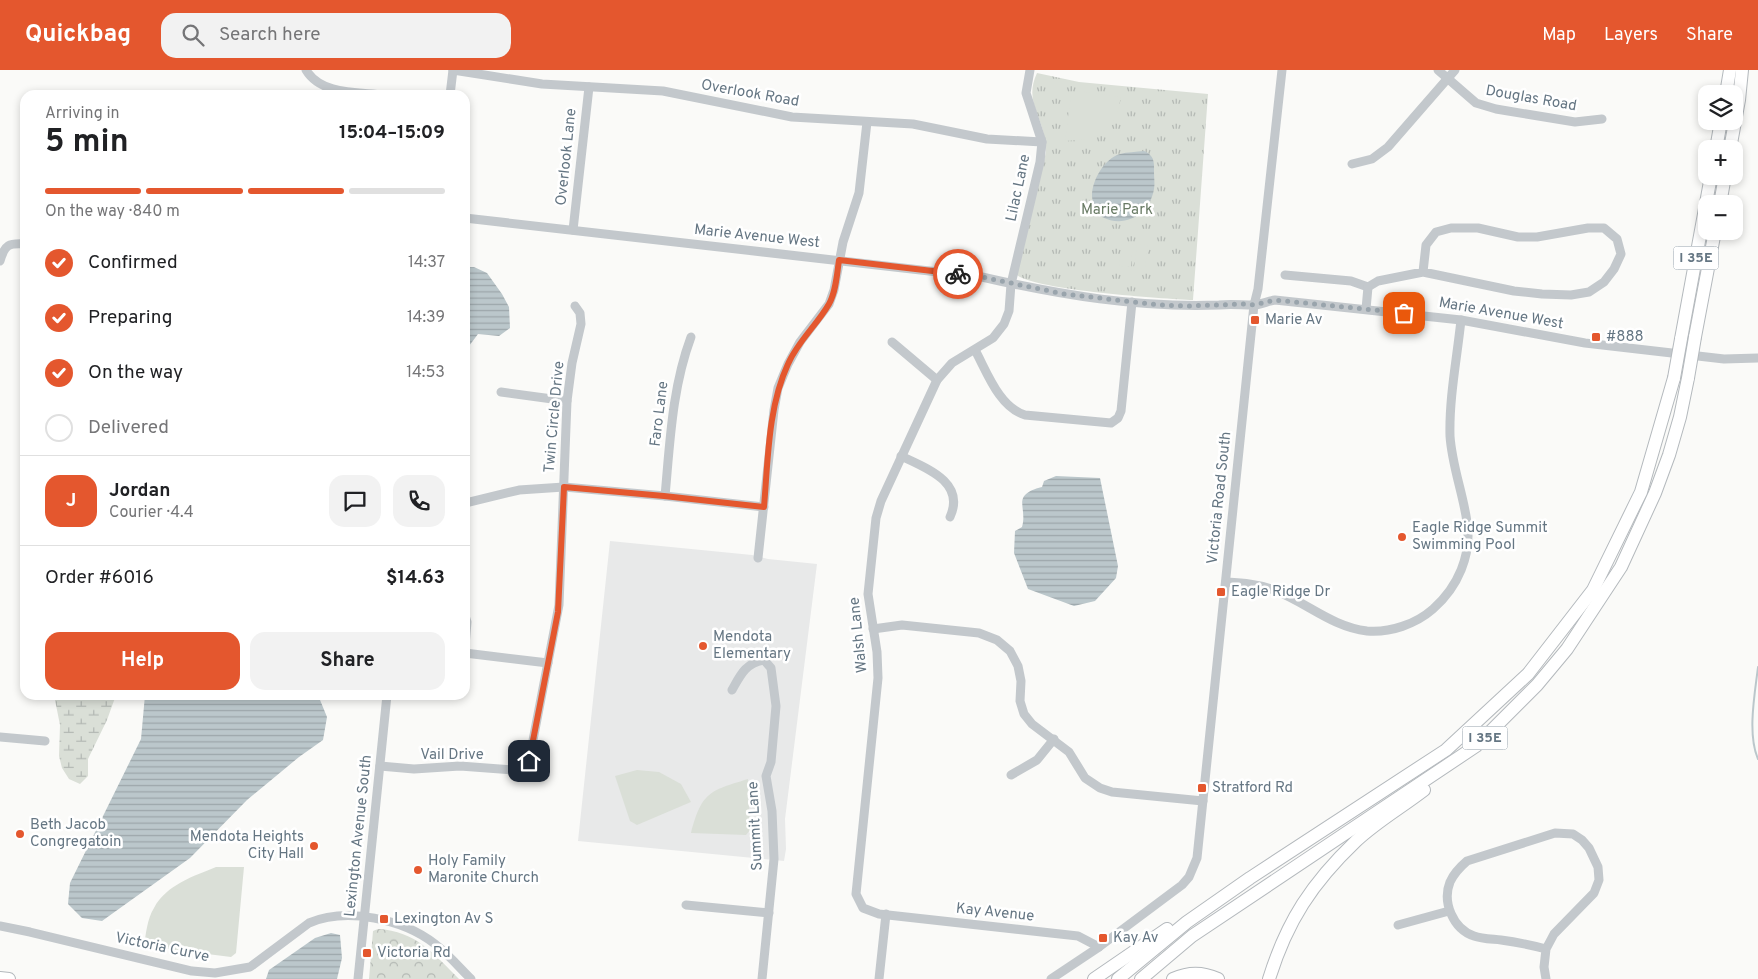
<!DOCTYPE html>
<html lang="en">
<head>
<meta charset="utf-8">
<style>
	:root { --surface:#fff; --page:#f2f2f2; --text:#202124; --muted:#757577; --line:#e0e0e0; --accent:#e4572e }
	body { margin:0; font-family:Overpass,sans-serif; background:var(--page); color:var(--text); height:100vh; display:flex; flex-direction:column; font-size:19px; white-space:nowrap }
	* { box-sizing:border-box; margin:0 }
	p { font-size:16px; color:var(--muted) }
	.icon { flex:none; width:28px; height:28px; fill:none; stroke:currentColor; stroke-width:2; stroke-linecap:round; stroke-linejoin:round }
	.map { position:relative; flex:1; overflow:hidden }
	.panel { position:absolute; left:20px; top:20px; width:450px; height:610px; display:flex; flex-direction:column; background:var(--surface); border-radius:15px; box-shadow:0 2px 8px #0003 }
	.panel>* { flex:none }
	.fabs { position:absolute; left:1698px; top:15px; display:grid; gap:10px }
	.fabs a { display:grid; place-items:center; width:45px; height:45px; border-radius:10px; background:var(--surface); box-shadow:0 2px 8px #0003; font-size:25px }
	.pin { position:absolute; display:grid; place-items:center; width:42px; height:42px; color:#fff; margin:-21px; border-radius:10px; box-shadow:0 2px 8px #0006 }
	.courier { position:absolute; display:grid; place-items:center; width:50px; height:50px; margin:-25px; border:4px solid #e4572e; border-radius:50%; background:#fff; color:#222; box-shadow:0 1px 6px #0007 }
	.overview em { font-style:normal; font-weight:700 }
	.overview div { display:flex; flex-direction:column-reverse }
	.overview { display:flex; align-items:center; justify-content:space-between; height:85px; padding:0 25px }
	h1 { font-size:32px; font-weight:700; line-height:38px }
	.bar { display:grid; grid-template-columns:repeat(4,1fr); gap:8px 5px; align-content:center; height:60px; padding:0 25px }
	.bar i { height:6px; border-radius:4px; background:var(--line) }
	.bar .selected { background:var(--accent) }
	.bar p { grid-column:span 4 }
	.line { display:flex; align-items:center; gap:12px; padding:0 25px; border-top:1px solid var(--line) }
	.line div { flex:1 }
	.round { display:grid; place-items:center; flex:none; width:52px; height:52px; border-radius:15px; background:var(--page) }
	ol { padding:0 25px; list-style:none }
	li { display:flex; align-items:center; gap:15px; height:55px }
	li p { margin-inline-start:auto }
	li .icon { padding:5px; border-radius:50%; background:var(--accent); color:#fff; stroke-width:4 }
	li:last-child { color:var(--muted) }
	li i { width:28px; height:28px; border:2px solid var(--line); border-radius:50% }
	.cta { display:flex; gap:10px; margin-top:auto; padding:10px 25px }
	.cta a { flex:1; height:58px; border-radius:15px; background:var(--accent); color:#fff; font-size:20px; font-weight:700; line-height:58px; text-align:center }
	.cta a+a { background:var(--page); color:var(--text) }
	header { display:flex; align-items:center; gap:30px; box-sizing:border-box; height:70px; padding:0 25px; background:var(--accent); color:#fff }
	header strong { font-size:24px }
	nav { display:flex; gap:28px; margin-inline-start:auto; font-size:18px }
	.search { width:350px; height:45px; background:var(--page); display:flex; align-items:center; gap:12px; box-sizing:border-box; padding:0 18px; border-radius:15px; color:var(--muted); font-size:19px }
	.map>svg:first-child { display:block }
	.built { fill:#e8e9e9 }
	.forest { fill:url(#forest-crowns) }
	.wetland { fill:url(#wetland-marsh) }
	.park { fill:url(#park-tufts) }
	.pitch { fill:#dadfd7 }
	.water { fill:url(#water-rules) }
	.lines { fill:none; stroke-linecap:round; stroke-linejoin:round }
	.stream { stroke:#bbc7cb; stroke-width:2 }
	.highway-casing { stroke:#b4b9bd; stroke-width:14 }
	.minor { stroke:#c3c8cc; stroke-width:9 }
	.highway { stroke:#fff; stroke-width:12 }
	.highway-bridge-casing { stroke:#b4b9bd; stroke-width:14; stroke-linecap:butt }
	.highway-bridge { stroke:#fff; stroke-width:12 }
	.done { stroke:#99a4ac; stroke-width:5; stroke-dasharray:0 9 }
	.route { stroke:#e4572e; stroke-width:6 }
	.poi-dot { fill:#e4572e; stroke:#fff; stroke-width:2 }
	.labels { text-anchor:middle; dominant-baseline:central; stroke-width:5; stroke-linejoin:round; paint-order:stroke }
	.shield { fill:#fff; stroke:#939fa8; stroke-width:1 }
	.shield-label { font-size:14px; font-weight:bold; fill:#657683 }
	.street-label { font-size:15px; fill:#657683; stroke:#fff }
	.park-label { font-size:15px; fill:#687a64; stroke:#fff }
	.poi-label { font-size:15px; fill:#657683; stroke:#fff; text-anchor:start }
</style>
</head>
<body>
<header>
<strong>Quickbag</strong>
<div class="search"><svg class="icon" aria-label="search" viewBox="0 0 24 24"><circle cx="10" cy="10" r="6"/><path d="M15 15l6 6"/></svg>Search here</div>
<nav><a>Map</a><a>Layers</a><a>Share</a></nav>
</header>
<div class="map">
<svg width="1758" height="909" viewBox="0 0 1758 909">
	<defs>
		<pattern id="forest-crowns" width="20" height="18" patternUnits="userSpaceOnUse" patternTransform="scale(1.25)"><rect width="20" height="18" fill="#dadfd7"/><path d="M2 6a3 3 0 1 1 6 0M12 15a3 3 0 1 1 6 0" fill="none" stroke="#b4b9b4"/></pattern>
		<pattern id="wetland-marsh" width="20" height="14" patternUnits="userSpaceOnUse" patternTransform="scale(1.25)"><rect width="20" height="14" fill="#dadfd7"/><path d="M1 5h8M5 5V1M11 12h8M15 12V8" fill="none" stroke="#b4b9b4"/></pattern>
		<pattern id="park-tufts" width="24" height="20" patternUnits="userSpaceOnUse" patternTransform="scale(1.25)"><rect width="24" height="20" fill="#dadfd7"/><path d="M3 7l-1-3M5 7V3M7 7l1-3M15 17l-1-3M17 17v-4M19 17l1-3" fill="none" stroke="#b4b9b4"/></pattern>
		<pattern id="water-rules" width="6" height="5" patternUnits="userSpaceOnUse" patternTransform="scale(1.25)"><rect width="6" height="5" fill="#bbc7cb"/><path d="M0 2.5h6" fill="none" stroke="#9ca6aa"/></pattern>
	</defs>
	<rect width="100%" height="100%" fill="#fafaf8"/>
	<!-- built -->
	<path class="built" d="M610 471 752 485 768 489 817 494 785 749 786 779 784 791 578 771Z"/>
	<!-- forest -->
	<path class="forest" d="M378 859C416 861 434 884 459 909H369L373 861Z"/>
	<!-- wetland -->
	<path class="wetland" d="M54 625H116L107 650 88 689V706L80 714 69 709 62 698 59 686 60 655Z"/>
	<!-- park -->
	<path class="park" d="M1037 3 1079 12 1208 24 1193 230C1164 229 1035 220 1017 205L1046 82C1045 75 1045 68 1043 61 1037 39 1026 27 1037 3Z"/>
	<!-- pitch -->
	<g class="pitch">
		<path d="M1078 21 1121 27C1113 65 1102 69 1065 71L1071 24Z"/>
		<path d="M1122 172 1133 173 1131 197 1119 196Z"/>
		<path d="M1137 174 1148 175 1145 199 1134 198Z"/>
		<path d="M637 700 659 702 681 714 691 732 637 755 630 751 615 706Z"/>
		<path d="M748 709 750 760 746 765 691 763C702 722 709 721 748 709Z"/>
		<path d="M216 797H244L236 883 231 887 144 876C146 864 147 849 154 838 166 815 194 806 216 797Z"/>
	</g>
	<!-- water -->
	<g class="water">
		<path d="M1144 81C1146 82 1149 83 1150 85 1155 89 1154 98 1154 103 1154 108 1155 114 1154 119 1150 144 1125 159 1102 147 1098 141 1092 133 1092 126 1092 110 1104 89 1120 84 1127 82 1136 82 1144 81Z"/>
		<path d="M465 197H474L487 203 502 224 509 237 510 258 499 266 478 264 469 276 465 307Z"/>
		<path d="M1056 406 1100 408 1118 496 1116 508 1095 531 1074 536 1028 519 1014 483 1015 461 1022 457C1028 437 1010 425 1042 417L1044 411Z"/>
		<path d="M145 625H318L327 647 323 670 299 687 247 730 190 788 102 851 82 848 68 834 70 813 141 669Z"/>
		<path d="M331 863 340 865 342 888 337 909H266L269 900 315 868Z"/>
	</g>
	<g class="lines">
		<!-- stream -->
		<path class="stream" d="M1758 597C1755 623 1747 664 1758 689"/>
		<defs>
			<g id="highway">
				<path d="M1726 24 1730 0"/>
				<path d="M1716 79 1721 51"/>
				<path d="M1730 79 1739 30 1742 0"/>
				<path d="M1720 134 1725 106"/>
				<path d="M1695 267 1715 161"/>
				<path d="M1681 269 1711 106"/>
				<path d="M0 908 9 909"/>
				<path d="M1094 909 1167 859"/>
				<path d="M1118 909 1187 852 1250 808 1446 680 1528 604 1593 520 1641 422 1674 308"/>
				<path d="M1141 909 1192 866 1476 676 1537 615 1567 579 1621 497 1655 423 1669 385 1680 347 1688 308"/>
				<path d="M1173 909C1189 902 1202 902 1218 909"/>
				<path d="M1269 909C1287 851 1312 813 1356 771 1376 752 1402 737 1424 720"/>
			</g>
		</defs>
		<!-- highway casing -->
		<use href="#highway" class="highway-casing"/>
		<!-- minor -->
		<g class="minor">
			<path d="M306 0C321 25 357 22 383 25"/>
			<path d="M453 0 542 14 663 21 792 47 913 54 987 69 1042 72"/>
			<path d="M1030 0 1026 23 1042 72 1040 92 1011 214 1009 241 1004 254 993 268 952 293 937 310 881 431 876 448 868 524 877 582 878 608 856 824 863 838 879 844 1078 866 1099 877"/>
			<path d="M1438 0 1476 33 1496 39 1575 52 1602 49"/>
			<path d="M450 25 453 0"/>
			<path d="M1352 94 1372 89 1388 77 1455 0"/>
			<path d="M465 148 982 207C1060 225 1139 238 1219 235 1230 234 1242 235 1253 235 1260 235 1268 231 1275 230L1461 250 1585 273 1724 289 1758 288"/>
			<path d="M573 160 589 17"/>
			<path d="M0 191C5 174 9 173 25 174"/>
			<path d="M1285 205 1351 211 1368 217 1378 211 1423 202 1514 221 1542 224 1571 225 1589 222 1604 212 1614 199 1621 184 1617 169 1604 158H1588L1537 167H1518L1478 158H1451L1436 162 1426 175 1423 202"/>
			<path d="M1366 239 1368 217"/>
			<path d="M892 272 937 310"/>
			<path d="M975 280C987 302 999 337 1025 345L1111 353 1118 348 1121 341 1132 232"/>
			<path d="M501 322 567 331"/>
			<path d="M901 386C926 398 966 412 950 447"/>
			<path d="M665 426C670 372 672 318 691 267"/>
			<path d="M465 433 519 420 564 417 665 426 764 437"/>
			<path d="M758 488 774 340 778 318 788 294 800 272 829 234 834 220 843 172 859 123 867 52"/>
			<path d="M1226 512C1242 513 1259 514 1274 520 1306 532 1332 557 1367 561 1390 563 1416 554 1433 539 1458 517 1472 485 1467 452 1463 423 1452 396 1450 366 1449 328 1457 288 1461 250"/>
			<path d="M465 546 467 552 465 576"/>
			<path d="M873 559 902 555 979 563 997 570 1010 581 1018 596 1021 611 1020 631 1024 644 1032 654 1069 682 1085 708 1100 718 1112 722 1203 731"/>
			<path d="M465 583 548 593"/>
			<path d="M732 620C741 604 745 594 764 590L771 598 776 636 771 692 766 706 772 741 774 789 762 909"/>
			<path d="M0 667 45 671"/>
			<path d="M380 696 414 699 460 696 512 700 525 697 529 691 559 535 567 331 572 293 581 254 580 243 575 236"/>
			<path d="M1011 705 1037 690 1054 669"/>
			<path d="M686 835 769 843"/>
			<path d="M1398 855 1449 841"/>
			<path d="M0 856 30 862 192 901 215 903 250 897 309 853C347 837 403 849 435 874 448 884 459 897 471 909"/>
			<path d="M358 909 387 625"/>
			<path d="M879 909 886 844"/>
			<path d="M1051 909 1099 877 1182 815 1189 807 1197 788 1254 235 1258 219 1282 0"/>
			<path d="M1546 909 1544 897 1546 879 1554 864 1594 823 1599 810 1598 797 1589 778 1582 770 1573 764 1555 763 1467 791C1460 797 1454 803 1450 812 1442 832 1453 859 1474 866 1482 869 1493 869 1501 870 1516 872 1531 875 1546 879"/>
		</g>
		<!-- highway -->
		<use href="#highway" class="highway"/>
		<defs>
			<g id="highway-bridge">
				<path d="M1674 308 1681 269"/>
				<path d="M1688 308 1695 267"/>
			</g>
		</defs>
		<!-- highway-bridge casing -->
		<use href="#highway-bridge" class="highway-bridge-casing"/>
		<!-- highway-bridge -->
		<use href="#highway-bridge" class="highway-bridge"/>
	</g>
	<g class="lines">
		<!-- done -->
		<path class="done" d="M958 204 982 207 1064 224 1160 235 1186 236 1244 234 1254 235 1275 230 1404 243"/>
		<!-- route -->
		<path class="route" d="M529 691 558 542 564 417 664 426 764 437C768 390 768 337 788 294 798 271 817 255 829 234 836 222 837 204 839 190L958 204"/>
	</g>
	<!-- markers -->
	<g class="poi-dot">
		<rect x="1250" y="245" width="10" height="10" rx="2.5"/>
		<rect x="1591" y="262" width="10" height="10" rx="2.5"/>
		<circle cx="1402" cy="467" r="5"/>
		<rect x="1216" y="517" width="10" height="10" rx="2.5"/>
		<circle cx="703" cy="576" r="5"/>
		<rect x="1197" y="713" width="10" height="10" rx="2.5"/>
		<circle cx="20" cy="764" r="5"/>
		<circle cx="314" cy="776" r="5"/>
		<circle cx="418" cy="800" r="5"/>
		<rect x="379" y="844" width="10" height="10" rx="2.5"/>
		<rect x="1098" y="863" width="10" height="10" rx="2.5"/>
		<rect x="362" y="878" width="10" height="10" rx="2.5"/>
	</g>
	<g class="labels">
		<!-- shield labels -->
		<g class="shield">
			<rect x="1673.5" y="176.5" width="45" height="23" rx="4"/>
			<rect x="1462.5" y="656.5" width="45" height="23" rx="4"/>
		</g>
		<g class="shield-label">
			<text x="1696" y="188">I 35E</text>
			<text x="1485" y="668">I 35E</text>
		</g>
		<!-- street labels -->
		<g class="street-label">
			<text transform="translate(750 24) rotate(10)">Overlook Road</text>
			<text transform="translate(1531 29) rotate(10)">Douglas Road</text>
			<text transform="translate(567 87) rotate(-84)">Overlook Lane</text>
			<text transform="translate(1019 118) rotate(-78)">Lilac Lane</text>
			<text transform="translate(757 167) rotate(6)">Marie Avenue West</text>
			<text transform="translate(1501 244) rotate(10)">Marie Avenue West</text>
			<text transform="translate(660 344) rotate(-83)">Faro Lane</text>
			<text transform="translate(555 347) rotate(-85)">Twin Circle Drive</text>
			<text transform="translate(1220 428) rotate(-84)">Victoria Road South</text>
			<text transform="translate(859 565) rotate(-96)">Walsh Lane</text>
			<text x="452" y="685">Vail Drive</text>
			<text transform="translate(756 756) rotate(-93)">Summit Lane</text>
			<text transform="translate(359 766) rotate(-84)">Lexington Avenue South</text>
			<text transform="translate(995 843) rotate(6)">Kay Avenue</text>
			<text transform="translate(162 878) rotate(12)">Victoria Curve</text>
		</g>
		<!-- park labels -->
		<g class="park-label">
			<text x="1117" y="140">Marie Park</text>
		</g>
		<!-- poi labels -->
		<g class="poi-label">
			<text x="1265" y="250">Marie Av</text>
			<text x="1606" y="267">#888</text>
			<text x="1412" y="458">Eagle Ridge Summit<tspan x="1412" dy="17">Swimming Pool</tspan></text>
			<text x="1231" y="522">Eagle Ridge Dr</text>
			<text x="713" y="567">Mendota<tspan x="713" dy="17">Elementary</tspan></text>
			<text x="1212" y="718">Stratford Rd</text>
			<text x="30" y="755">Beth Jacob<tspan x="30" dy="17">Congregatoin</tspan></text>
			<text x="304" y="767" text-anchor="end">Mendota Heights<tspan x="304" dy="17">City Hall</tspan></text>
			<text x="428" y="791">Holy Family<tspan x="428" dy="17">Maronite Church</tspan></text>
			<text x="394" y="849">Lexington Av S</text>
			<text x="1113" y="868">Kay Av</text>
			<text x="377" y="883">Victoria Rd</text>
		</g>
	</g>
</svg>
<div class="fabs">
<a><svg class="icon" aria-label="layers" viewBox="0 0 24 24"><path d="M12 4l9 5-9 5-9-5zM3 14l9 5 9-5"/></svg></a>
<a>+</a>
<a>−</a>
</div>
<div class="pin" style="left:1404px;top:243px;background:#ea580c"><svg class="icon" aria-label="bag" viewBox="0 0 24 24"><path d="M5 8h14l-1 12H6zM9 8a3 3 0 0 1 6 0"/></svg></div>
<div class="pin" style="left:529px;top:691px;background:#1f2937"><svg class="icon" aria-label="home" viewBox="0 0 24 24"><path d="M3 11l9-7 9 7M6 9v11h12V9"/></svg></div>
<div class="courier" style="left:958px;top:204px"><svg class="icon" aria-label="bike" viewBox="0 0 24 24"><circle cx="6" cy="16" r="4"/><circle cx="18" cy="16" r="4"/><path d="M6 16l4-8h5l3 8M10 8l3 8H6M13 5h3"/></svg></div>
<section class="panel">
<div class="overview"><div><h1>5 min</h1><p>Arriving in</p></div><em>15:04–15:09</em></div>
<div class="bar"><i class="selected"></i><i class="selected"></i><i class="selected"></i><i></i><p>On the way · 840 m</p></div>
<ol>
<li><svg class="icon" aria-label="check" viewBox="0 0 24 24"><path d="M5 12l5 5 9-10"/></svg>Confirmed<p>14:37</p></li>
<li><svg class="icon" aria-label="check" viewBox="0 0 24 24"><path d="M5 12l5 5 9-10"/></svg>Preparing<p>14:39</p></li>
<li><svg class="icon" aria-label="check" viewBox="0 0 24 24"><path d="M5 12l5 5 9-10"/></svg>On the way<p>14:53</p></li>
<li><i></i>Delivered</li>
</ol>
<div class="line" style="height:90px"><b class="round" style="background:var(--accent);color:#fff">J</b><div><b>Jordan</b><p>Courier · 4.4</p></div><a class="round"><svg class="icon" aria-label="chat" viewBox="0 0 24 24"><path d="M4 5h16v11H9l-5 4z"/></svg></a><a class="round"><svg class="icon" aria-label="phone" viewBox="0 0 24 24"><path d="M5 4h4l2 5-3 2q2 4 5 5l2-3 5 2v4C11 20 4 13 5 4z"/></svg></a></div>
<div class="line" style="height:65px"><div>Order #6016</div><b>$14.63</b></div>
<div class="cta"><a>Help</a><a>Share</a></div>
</section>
</div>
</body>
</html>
